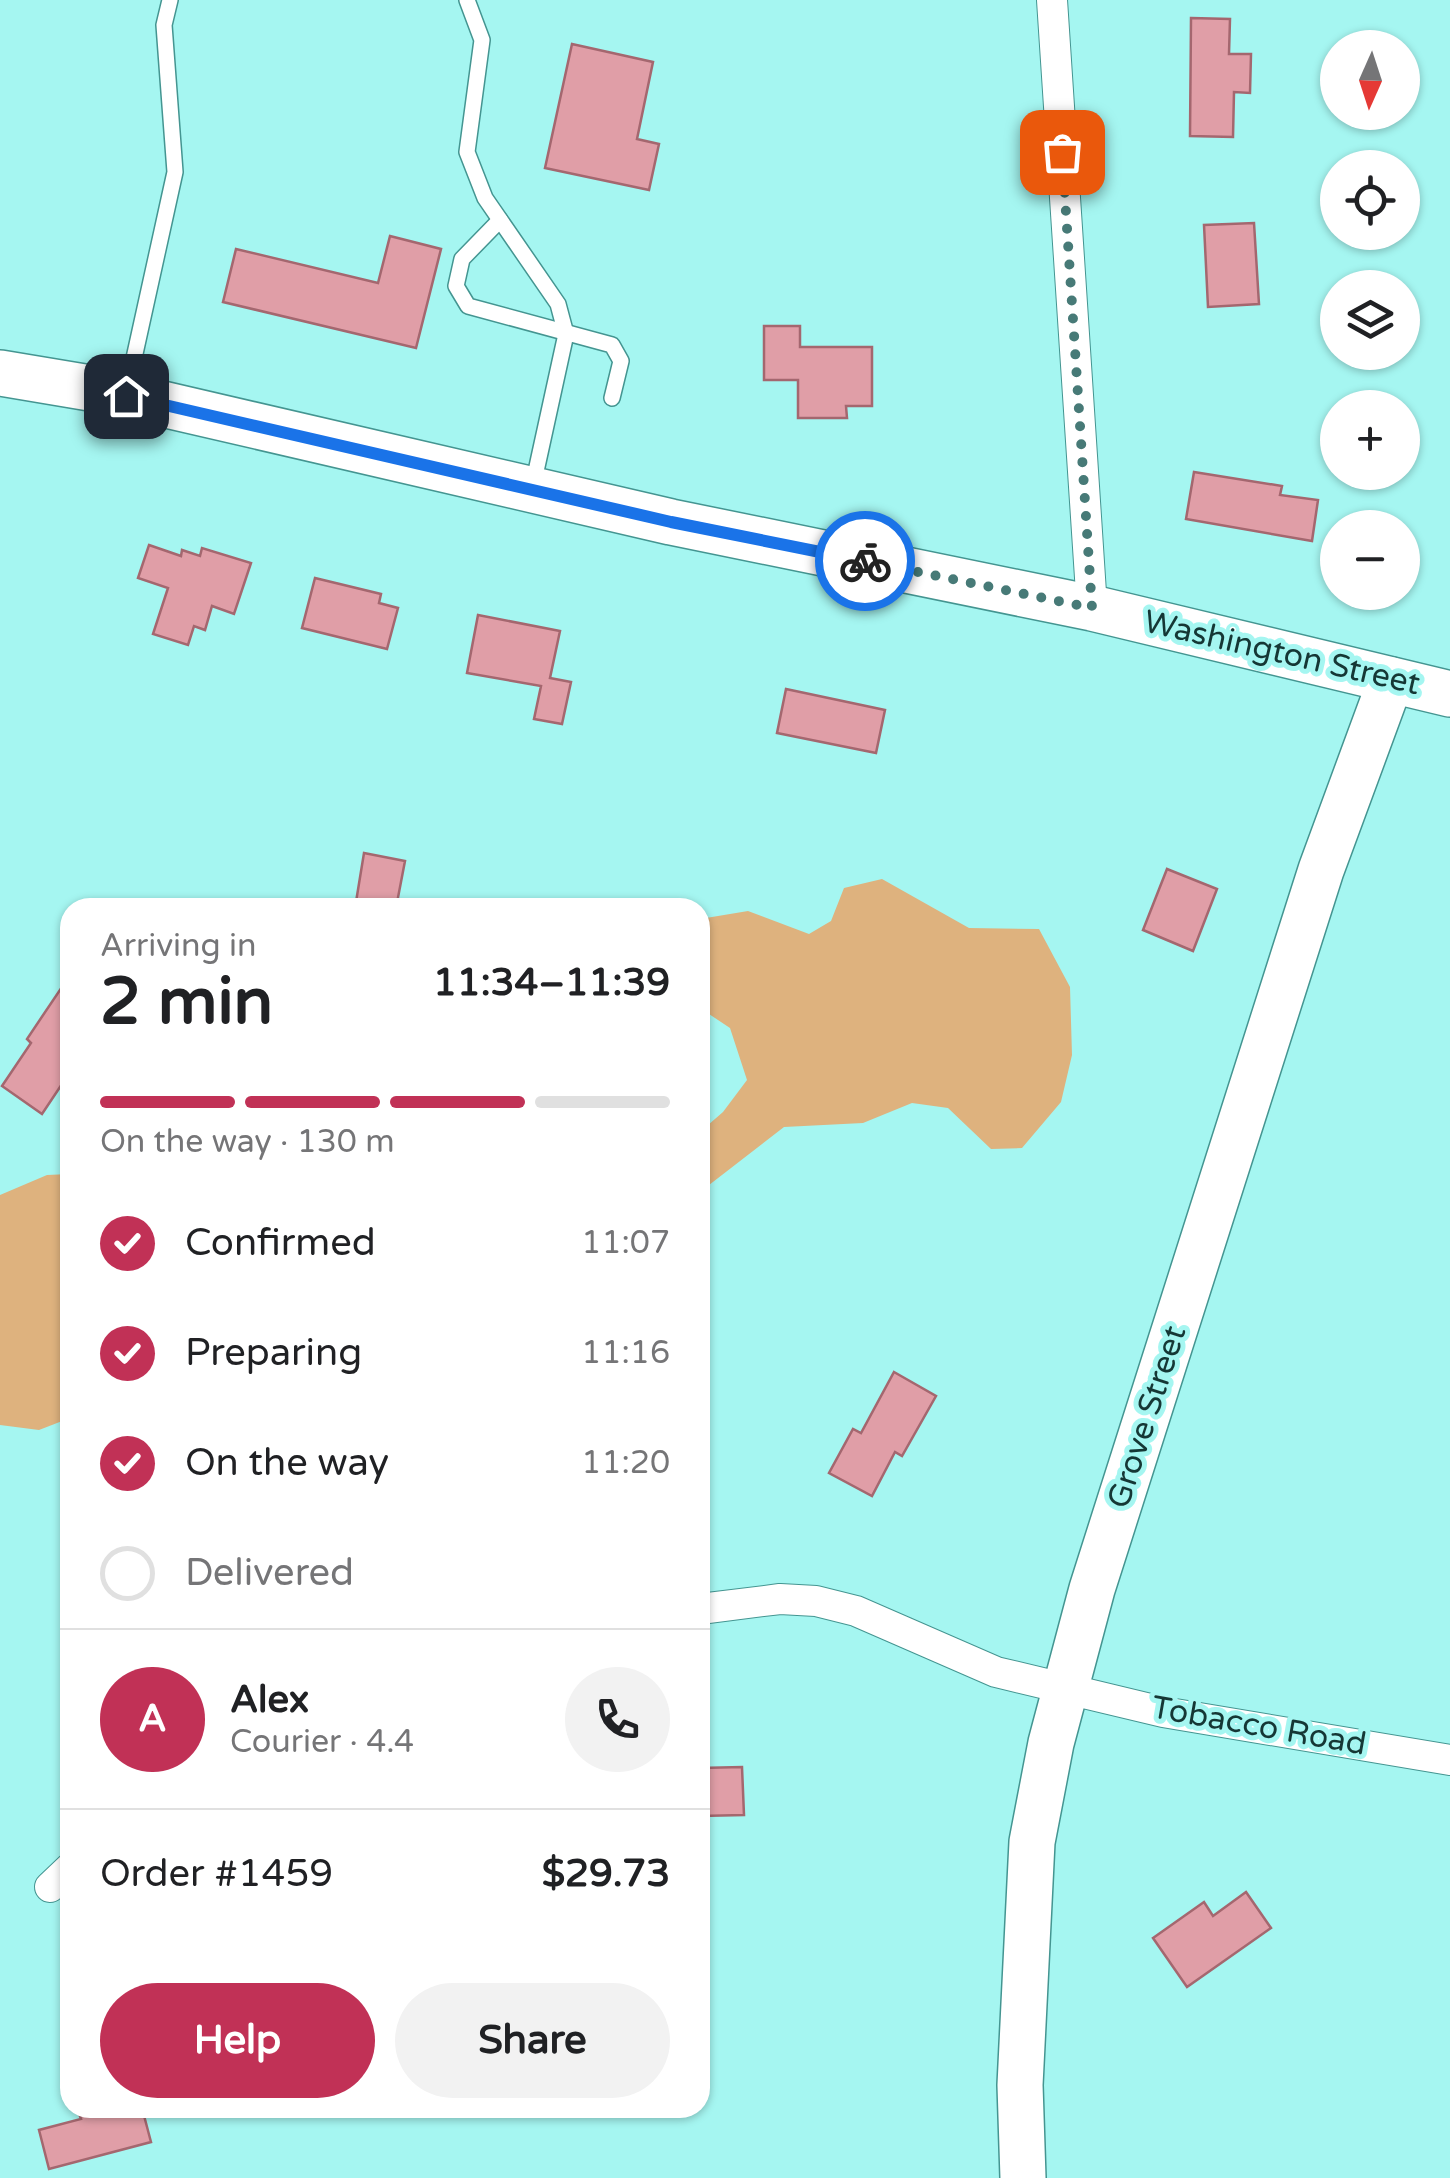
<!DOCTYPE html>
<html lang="en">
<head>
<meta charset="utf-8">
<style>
	:root { --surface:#fff; --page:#f2f2f2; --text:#202124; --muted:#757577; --line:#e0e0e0; --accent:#c13156 }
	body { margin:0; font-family:"Varela Round",sans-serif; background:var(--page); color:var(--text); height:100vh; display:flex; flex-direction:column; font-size:38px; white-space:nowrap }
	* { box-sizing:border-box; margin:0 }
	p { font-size:32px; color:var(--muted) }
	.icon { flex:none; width:55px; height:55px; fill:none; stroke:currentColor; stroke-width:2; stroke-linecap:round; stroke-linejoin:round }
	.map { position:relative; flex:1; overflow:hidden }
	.details { position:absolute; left:60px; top:898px; width:650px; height:1220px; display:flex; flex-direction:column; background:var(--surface); border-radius:30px; box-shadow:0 2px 8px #0004 }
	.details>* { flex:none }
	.needle { width:65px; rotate:183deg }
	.fabs { position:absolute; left:1320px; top:30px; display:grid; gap:20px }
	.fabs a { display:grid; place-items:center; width:100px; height:100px; border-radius:50%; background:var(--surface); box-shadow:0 2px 8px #0004; font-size:50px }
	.pin { position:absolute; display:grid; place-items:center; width:85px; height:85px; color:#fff; margin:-42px; border-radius:20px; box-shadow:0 5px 15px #0006 }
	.courier { position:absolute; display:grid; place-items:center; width:100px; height:100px; margin:-50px; border:8px solid #1a73e8; border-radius:50%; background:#fff; color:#222; box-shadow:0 2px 12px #0007 }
	.head em { font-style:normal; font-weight:800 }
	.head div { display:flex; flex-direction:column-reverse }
	.head { display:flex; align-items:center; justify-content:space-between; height:170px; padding:0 40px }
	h1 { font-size:65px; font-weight:800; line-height:75px }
	.bar { display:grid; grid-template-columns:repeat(4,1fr); gap:15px 10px; align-content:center; height:120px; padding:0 40px }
	.bar i { height:12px; border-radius:8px; background:var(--line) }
	.bar .current { background:var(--accent) }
	.bar p { grid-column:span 4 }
	.line { display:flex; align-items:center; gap:25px; padding:0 40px; border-top:2px solid var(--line) }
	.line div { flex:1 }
	.round { display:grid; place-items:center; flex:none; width:105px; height:105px; border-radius:52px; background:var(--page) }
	ol { padding:0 40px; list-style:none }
	li { display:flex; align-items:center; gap:30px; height:110px }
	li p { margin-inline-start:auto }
	li .icon { padding:10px; border-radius:50%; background:var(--accent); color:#fff; stroke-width:4 }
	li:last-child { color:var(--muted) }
	li i { width:55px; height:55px; border:5px solid var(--line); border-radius:50% }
	.action { display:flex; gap:20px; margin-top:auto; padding:20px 40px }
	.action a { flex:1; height:115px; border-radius:60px; background:var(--accent); color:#fff; font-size:40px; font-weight:800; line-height:115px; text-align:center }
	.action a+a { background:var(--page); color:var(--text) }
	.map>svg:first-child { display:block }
	.green { fill:#deb27e }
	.building { fill:#e09ea7; stroke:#a4676f; stroke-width:2.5 }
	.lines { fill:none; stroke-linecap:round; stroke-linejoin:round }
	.lane-casing { stroke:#449591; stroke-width:18 }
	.street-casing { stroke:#449591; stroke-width:32 }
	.secondary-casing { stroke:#449591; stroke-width:48 }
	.lane { stroke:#fff; stroke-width:15 }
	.street { stroke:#fff; stroke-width:30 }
	.secondary { stroke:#fff; stroke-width:45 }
	.done { stroke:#477a77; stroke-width:10; stroke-dasharray:0 18 }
	.route { stroke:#1a73e8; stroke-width:12 }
	.labels { text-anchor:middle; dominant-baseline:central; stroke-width:10; stroke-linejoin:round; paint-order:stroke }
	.street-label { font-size:32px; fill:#153735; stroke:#a5f6f1 }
</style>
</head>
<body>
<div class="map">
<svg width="1450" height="2178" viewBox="0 0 1450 2178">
	<rect width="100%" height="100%" fill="#a5f6f1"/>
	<!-- green -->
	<g class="green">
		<path d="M882 879 969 928 1039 929 1070 987 1072 1055 1061 1102 1022 1148 991 1149 948 1108 912 1103 863 1123 784 1127 700 1192V1132L723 1112 747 1080 730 1028 700 1008V919L748 911 809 934 831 921 844 888Z"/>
		<path d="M70 1174V1418L39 1430 0 1425V1195L47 1175Z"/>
	</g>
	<!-- building -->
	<g class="building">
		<path d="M1191 18 1230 19 1229 54H1251L1250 93 1234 92 1233 137 1190 136Z"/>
		<path d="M572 44 653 62 637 139 659 144 649 190 545 168Z"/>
		<path d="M1254 223 1259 304 1208 307 1204 225Z"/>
		<path d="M390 236 441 249 416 348 223 302 236 249 378 283Z"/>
		<path d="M764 326H800V347H872V406H846L847 418H798V380H764Z"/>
		<path d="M1194 472 1282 486 1280 495 1318 500 1312 541 1186 519Z"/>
		<path d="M149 545 181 556 182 550 200 556 202 548 251 563 234 614 212 606 205 630 194 626 188 645 153 634 168 588 138 578Z"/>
		<path d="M315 578 381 594 379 603 398 608 387 649 302 628Z"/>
		<path d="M478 615 560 631 550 678 571 682 562 724 534 719 541 686 467 673Z"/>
		<path d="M786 689 885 710 876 753 777 733Z"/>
		<path d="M364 853 405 861 396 908H355Z"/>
		<path d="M1167 869 1217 889 1193 951 1143 930Z"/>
		<path d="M70 975V1072L42 1114 2 1086 31 1043 27 1039Z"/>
		<path d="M894 1372 936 1396 902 1456 895 1452 872 1496 829 1473 853 1429 861 1433Z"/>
		<path d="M742 1767 744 1815 700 1816V1768Z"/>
		<path d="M1246 1892 1271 1928 1187 1987 1153 1938 1204 1902 1213 1916Z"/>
		<path d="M77 2108H142L151 2142 49 2169 39 2130 81 2119Z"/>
	</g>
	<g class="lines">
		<defs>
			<g id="lane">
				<path d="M467 0 482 40 467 152 485 198 558 304 566 334 533 485"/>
				<path d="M500 220 462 259 456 286 468 306 612 345 621 361 612 398"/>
				<path d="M127 390 175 172 164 25 170 0"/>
			</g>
			<g id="street">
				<path d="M1052 0 1092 608"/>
				<path d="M700 1609 780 1599 816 1601 856 1611 996 1672 1163 1712 1450 1760"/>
				<path d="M50 1887 70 1868"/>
			</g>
			<g id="secondary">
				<path d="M0 373 102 390 671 522 1092 608 1450 694"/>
				<path d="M1023 2178 1020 2085 1032 1842 1051 1743 1092 1589 1321 870 1391 680"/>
			</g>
		</defs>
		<!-- lane casing -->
		<use href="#lane" class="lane-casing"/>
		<!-- street casing -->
		<use href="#street" class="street-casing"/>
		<!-- secondary casing -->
		<use href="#secondary" class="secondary-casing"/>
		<!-- lane -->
		<use href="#lane" class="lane"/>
		<!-- street -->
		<use href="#street" class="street"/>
		<!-- secondary -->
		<use href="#secondary" class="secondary"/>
	</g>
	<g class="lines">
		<!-- done -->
		<path class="done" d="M865 561 1092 608 1062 152"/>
		<!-- route -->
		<path class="route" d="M126 396 671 522 865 561"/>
	</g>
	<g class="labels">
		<!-- street labels -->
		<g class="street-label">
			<text transform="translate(1282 653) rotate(13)">Washington Street</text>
			<text transform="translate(1147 1417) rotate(-72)">Grove Street</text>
			<text transform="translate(1259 1726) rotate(10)">Tobacco Road</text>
		</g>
	</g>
</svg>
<div class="fabs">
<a><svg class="needle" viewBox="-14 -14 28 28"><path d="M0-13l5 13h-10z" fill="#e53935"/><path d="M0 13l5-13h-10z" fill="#757577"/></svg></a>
<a><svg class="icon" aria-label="locate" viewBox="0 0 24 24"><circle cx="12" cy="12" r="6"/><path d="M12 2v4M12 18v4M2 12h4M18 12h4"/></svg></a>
<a><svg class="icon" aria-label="layers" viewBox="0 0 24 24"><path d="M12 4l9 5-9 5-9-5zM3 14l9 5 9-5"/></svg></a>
<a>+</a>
<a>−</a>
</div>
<div class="pin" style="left:1062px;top:152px;background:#ea580c"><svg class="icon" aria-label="bag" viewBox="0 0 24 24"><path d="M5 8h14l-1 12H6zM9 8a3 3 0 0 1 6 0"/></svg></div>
<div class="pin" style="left:126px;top:396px;background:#1f2937"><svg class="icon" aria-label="home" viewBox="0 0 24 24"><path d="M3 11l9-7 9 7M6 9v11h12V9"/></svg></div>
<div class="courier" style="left:865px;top:561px"><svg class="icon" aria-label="bike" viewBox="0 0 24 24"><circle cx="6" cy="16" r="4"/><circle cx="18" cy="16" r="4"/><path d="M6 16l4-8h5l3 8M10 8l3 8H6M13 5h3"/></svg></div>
<section class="details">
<div class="head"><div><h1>2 min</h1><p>Arriving in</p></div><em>11:34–11:39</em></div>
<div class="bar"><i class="current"></i><i class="current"></i><i class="current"></i><i></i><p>On the way · 130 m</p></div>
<ol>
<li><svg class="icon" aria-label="check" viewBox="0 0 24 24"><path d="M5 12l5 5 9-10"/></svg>Confirmed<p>11:07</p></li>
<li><svg class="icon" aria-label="check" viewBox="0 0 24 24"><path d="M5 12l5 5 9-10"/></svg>Preparing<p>11:16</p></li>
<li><svg class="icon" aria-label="check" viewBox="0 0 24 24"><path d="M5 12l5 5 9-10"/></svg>On the way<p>11:20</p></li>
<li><i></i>Delivered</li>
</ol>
<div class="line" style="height:180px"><b class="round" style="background:var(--accent);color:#fff">A</b><div><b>Alex</b><p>Courier · 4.4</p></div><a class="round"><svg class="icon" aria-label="phone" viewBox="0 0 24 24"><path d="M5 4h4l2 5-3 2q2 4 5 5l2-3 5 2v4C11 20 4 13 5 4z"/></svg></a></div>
<div class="line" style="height:130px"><div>Order #1459</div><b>$29.73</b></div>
<div class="action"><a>Help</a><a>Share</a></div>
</section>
</div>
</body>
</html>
